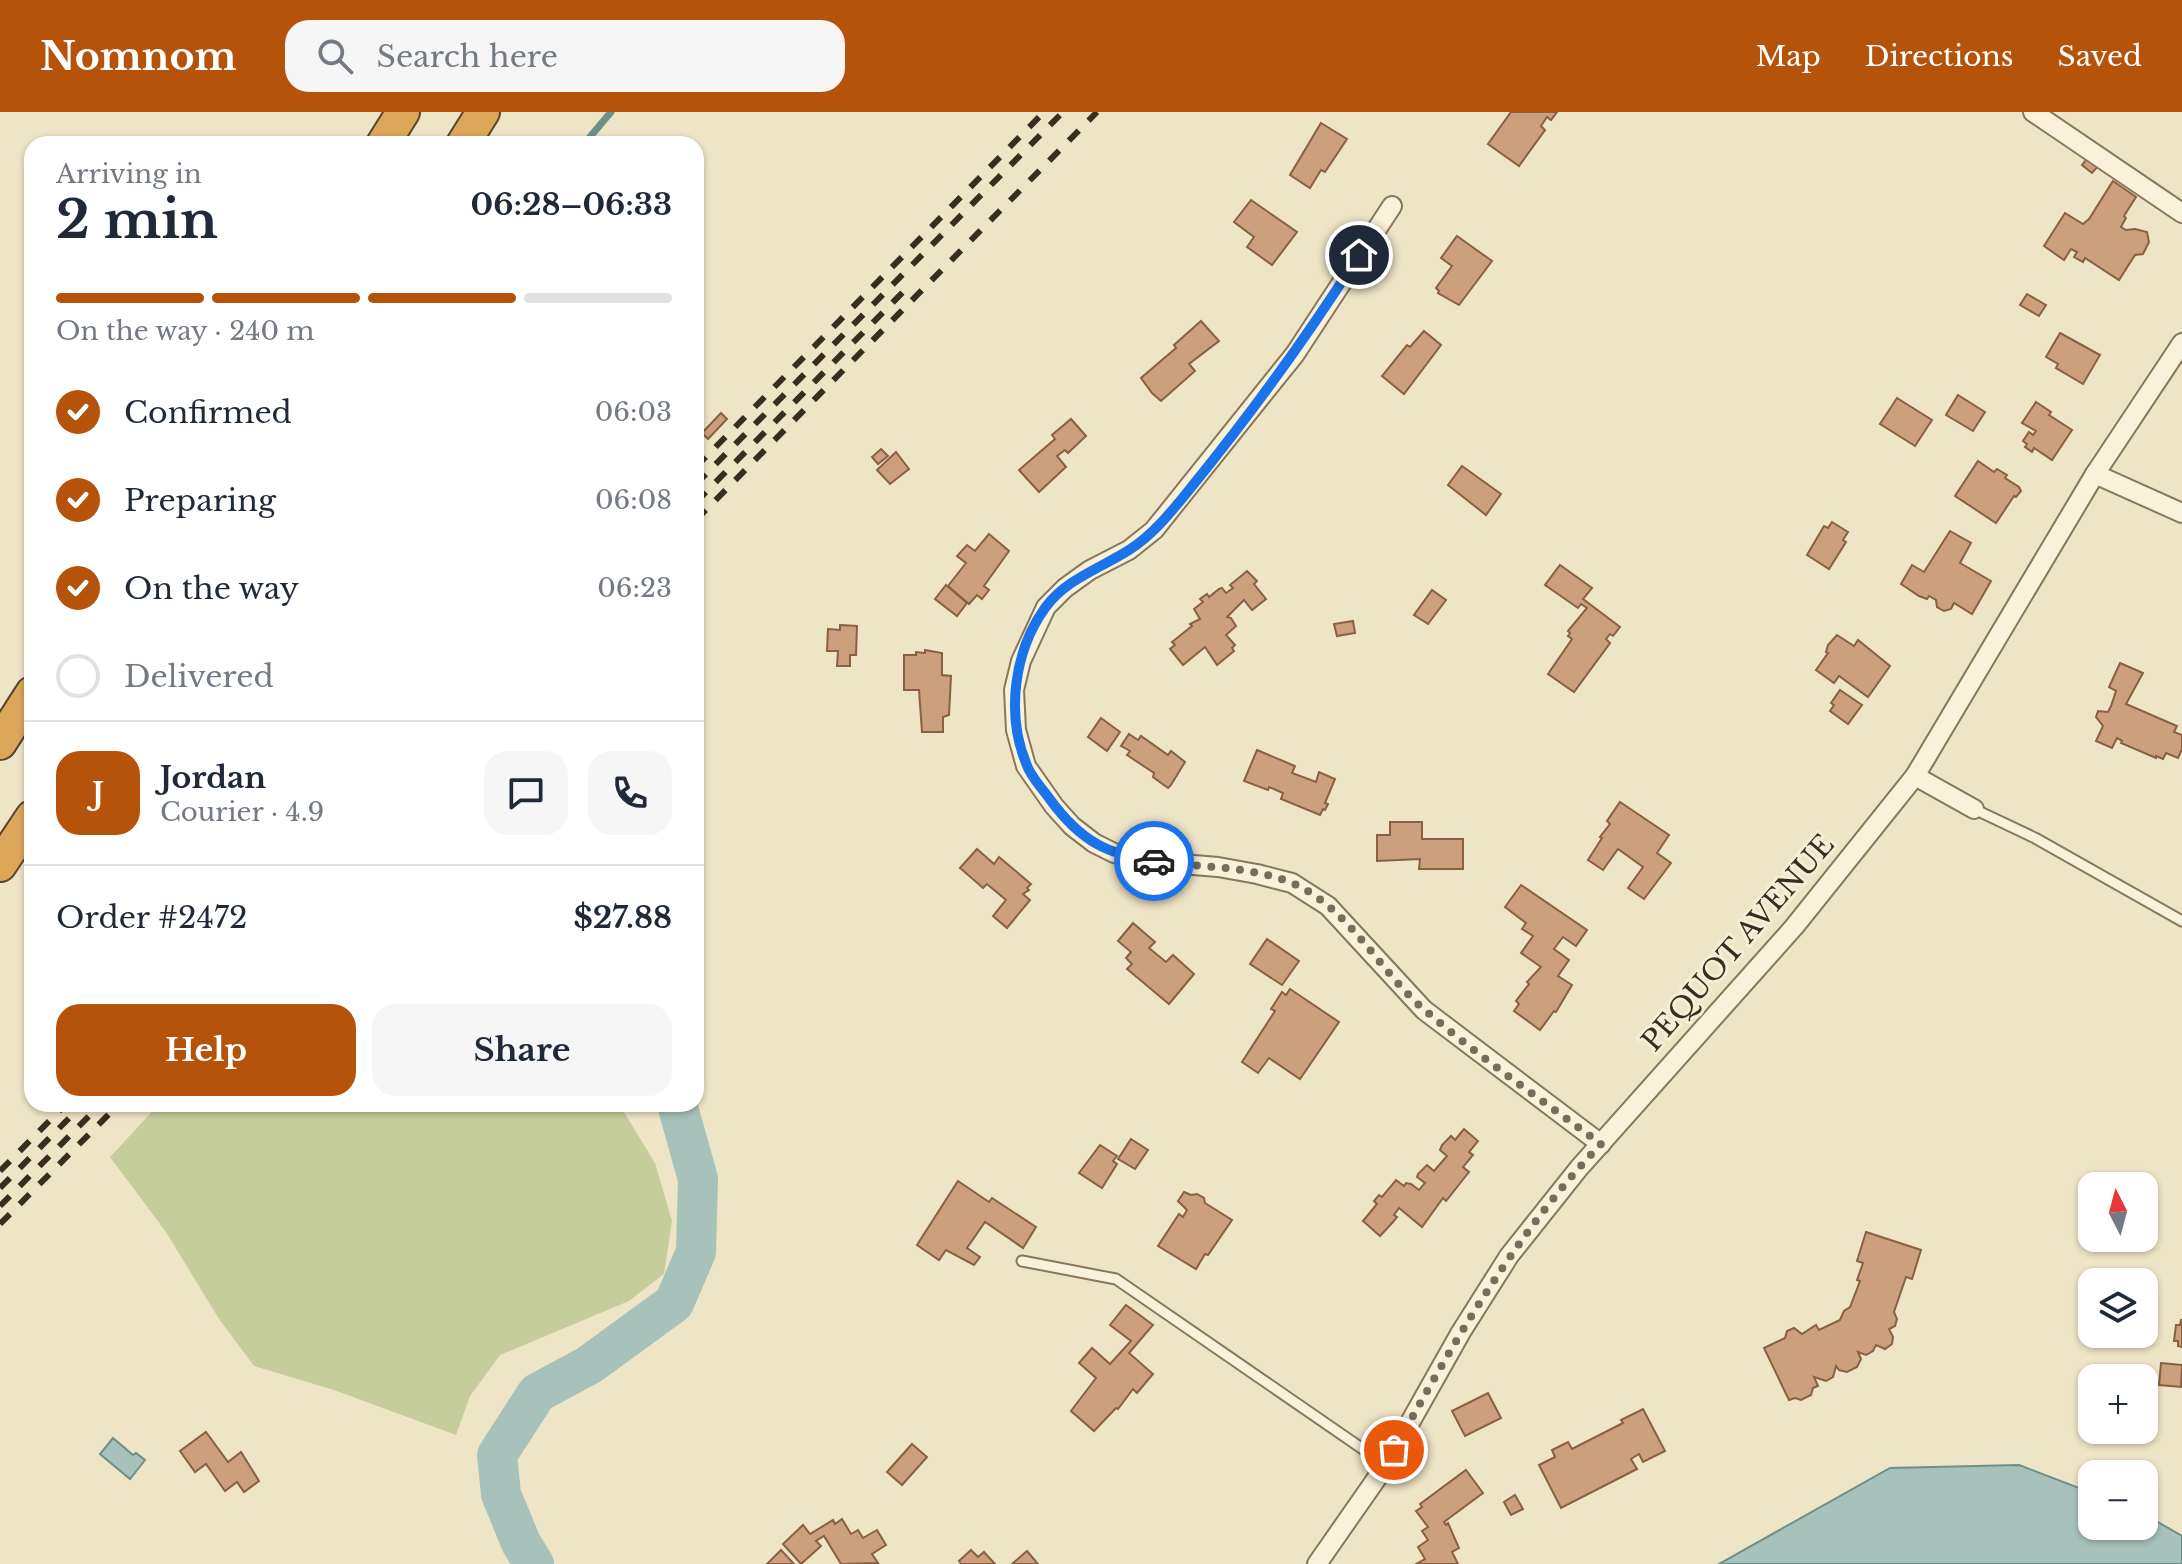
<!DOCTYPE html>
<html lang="en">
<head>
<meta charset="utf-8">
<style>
	:root { --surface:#fff; --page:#f6f6f7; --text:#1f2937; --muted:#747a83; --line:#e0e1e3; --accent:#b45309 }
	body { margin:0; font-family:"Libre Baskerville",serif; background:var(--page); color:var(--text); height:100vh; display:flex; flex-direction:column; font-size:30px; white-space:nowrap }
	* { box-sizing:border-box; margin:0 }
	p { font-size:26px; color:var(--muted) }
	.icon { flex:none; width:44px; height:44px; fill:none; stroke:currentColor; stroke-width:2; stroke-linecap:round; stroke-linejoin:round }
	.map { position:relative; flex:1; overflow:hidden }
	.drawer { position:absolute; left:24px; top:24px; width:680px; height:976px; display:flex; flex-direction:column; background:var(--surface); border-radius:24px; box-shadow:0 2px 6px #0004 }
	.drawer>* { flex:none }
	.needle { width:52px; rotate:354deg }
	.fabs { position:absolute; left:2078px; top:1060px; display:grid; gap:16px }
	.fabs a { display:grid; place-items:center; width:80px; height:80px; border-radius:16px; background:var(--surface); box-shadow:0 2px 6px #0004; font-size:40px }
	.pin { position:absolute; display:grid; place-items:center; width:68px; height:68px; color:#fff; margin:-34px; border:4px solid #fff; border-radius:50%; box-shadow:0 2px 8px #0007 }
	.courier { position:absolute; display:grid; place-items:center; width:80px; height:80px; margin:-40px; border:6px solid #1a73e8; border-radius:50%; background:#fff; color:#222; box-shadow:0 2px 10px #0007 }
	.head em { font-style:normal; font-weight:700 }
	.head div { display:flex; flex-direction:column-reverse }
	.head { display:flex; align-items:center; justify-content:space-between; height:136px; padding:0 32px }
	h1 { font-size:52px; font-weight:700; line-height:60px }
	.bar { display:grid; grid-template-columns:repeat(4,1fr); gap:12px 8px; align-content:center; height:96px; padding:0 32px }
	.bar i { height:10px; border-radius:6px; background:var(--line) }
	.bar .current { background:var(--accent) }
	.bar p { grid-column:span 4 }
	.line { display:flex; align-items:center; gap:20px; padding:0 32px; border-top:2px solid var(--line) }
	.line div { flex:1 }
	.round { display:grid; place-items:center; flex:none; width:84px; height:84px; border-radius:24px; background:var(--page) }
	ol { padding:0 32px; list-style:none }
	li { display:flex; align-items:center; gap:24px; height:88px }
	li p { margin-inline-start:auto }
	li .icon { padding:8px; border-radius:50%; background:var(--accent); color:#fff; stroke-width:4 }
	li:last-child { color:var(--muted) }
	li i { width:44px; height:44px; border:4px solid var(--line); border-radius:50% }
	.primary-button { display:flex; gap:16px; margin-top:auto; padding:16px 32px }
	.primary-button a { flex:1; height:92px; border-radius:24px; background:var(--accent); color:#fff; font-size:32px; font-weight:700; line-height:92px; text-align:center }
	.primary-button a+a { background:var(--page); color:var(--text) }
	header { display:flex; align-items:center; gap:48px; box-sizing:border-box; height:112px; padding:0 40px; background:var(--accent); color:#fff }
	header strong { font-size:38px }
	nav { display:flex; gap:44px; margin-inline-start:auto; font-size:28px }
	.search { width:560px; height:72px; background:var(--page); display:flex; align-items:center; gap:20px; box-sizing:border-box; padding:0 28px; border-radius:24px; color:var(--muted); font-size:30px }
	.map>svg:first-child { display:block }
	.green { fill:#c5cd9a }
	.water { fill:#a7c2bb; stroke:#6e9089; stroke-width:2 }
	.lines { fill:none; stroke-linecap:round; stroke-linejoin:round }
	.stream { stroke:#6e9089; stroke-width:7 }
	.river { stroke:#a7c2bb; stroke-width:40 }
	.building { fill:#cca07c; stroke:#896041; stroke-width:2 }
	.lane-casing { stroke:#8a765b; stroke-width:13 }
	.street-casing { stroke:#8a765b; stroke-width:22 }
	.highway-casing { stroke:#584430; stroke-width:36 }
	.lane { stroke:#f9f1d9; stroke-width:9 }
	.street { stroke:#f9f1d9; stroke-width:18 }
	.highway { stroke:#dca758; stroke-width:32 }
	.rail { stroke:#3a2d1f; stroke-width:6; stroke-dasharray:14 14; stroke-linecap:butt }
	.done { stroke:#796d59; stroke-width:8; stroke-dasharray:0 14.4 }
	.route { stroke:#1a73e8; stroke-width:10 }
	.labels { text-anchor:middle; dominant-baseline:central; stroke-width:6; stroke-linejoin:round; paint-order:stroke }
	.street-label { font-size:28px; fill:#3a2d1f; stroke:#f6eed6 }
</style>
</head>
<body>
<header>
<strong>Nomnom</strong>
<div class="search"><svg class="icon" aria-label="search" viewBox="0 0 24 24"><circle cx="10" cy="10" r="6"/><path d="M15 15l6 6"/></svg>Search here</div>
<nav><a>Map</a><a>Directions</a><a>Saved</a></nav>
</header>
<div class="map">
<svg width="2182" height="1452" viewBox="0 0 2182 1452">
	<rect width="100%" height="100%" fill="#eee4c6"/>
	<!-- green -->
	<path class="green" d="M159 992H619L655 1051 672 1109 664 1162 629 1189 500 1243 470 1284 456 1323 334 1278 254 1254 219 1207 166 1120 110 1045Z"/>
	<!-- water -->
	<g class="water">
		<path d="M113 1326 133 1343 136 1341 145 1348 130 1367 100 1342Z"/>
		<path d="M2019 1353 2092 1381V1414H2144V1402L2182 1424V1452H1719L1890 1356Z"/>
	</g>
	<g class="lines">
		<!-- stream -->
		<path class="stream" d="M584 32 611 0"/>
		<!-- river -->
		<path class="river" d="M534 1452 521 1431 501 1382 497 1343 537 1281 589 1253 674 1191 696 1140 698 1067 677 992"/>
	</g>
	<!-- building -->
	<g class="building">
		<path d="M1511 0H1557L1551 8 1547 5 1541 14 1545 18 1519 54 1488 32Z"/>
		<path d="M1321 11 1347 27 1325 60 1321 58 1310 76 1290 63Z"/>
		<path d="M2089 44 2100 52 2092 61 2082 53Z"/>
		<path d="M2113 69 2136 85 2124 104 2126 106 2121 115 2126 118 2135 117 2147 120 2149 130 2143 142 2135 143 2119 168 2085 146 2083 150 2074 145 2077 140 2071 137 2064 148 2044 134 2065 101 2083 112 2089 107Z"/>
		<path d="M1251 88 1297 120 1272 153 1247 135 1254 125 1234 110Z"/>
		<path d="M1457 124 1492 149 1459 193 1438 181 1439 179 1436 176 1452 154 1441 146Z"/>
		<path d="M2027 182 2046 193 2039 204 2020 193Z"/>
		<path d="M1201 209 1219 229 1189 252 1195 259 1161 289 1152 281 1141 266 1176 236 1174 233Z"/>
		<path d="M1424 219 1441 233 1404 282 1382 264 1407 233 1410 235Z"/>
		<path d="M2060 221 2100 243 2083 272 2056 256 2058 252 2046 245Z"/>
		<path d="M1958 283 1985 300 1973 319 1946 303Z"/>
		<path d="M1897 286 1932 308 1915 334 1880 312Z"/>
		<path d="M2036 290 2051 300 2049 303 2072 318 2052 348 2034 336 2032 340 2025 335 2027 332 2023 329 2029 320 2033 323 2036 319 2022 311Z"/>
		<path d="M721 301 727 307 708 327 702 321Z"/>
		<path d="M1071 307 1086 324 1068 341 1065 338 1057 344 1066 355 1039 380 1019 358 1055 327 1052 323Z"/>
		<path d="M881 337 888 344 878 352 872 345Z"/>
		<path d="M896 340 909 357 890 372 877 358Z"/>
		<path d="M1978 349 1994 360 1997 357 2007 363 2005 366 2019 375 2021 379 2016 385 2014 384 1996 411 1955 384Z"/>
		<path d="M1462 354 1501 382 1486 403 1448 373Z"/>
		<path d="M1832 410 1848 420 1843 428 1846 430 1829 457 1807 443 1824 414 1828 416Z"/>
		<path d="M1950 419 1971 431 1960 451 1991 469 1972 502 1954 491 1951 497 1944 499 1937 495 1936 488 1929 484 1927 487 1919 484 1901 472 1912 453 1924 460Z"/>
		<path d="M989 422 1009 439 984 474 989 478 982 487 977 483 969 492 948 474 966 451 957 444 967 433 975 439Z"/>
		<path d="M1560 453 1592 476 1583 487 1620 515 1613 524 1610 522 1606 527 1610 531 1574 580 1548 562 1572 527 1568 524 1570 521 1568 519 1587 496 1581 492 1578 496 1545 473Z"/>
		<path d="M1247 459 1257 469 1254 472 1266 487 1252 498 1244 488 1227 505 1231 506 1236 514 1226 523 1235 533 1232 536 1234 539 1217 553 1205 535 1183 553 1170 537 1175 533 1172 530 1192 514 1190 512 1200 507 1194 497 1203 490 1200 487 1207 482 1209 485 1219 477 1222 476 1226 481 1233 476 1230 473Z"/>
		<path d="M946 473 967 491 957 504 935 487Z"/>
		<path d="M1432 478 1446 488 1428 512 1414 503Z"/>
		<path d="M1353 509 1355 521 1337 524 1334 512Z"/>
		<path d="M840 513 857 514 856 543H850V554H837L838 539H827L828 517 840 518Z"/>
		<path d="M1837 523 1854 534 1858 528 1890 554 1868 585 1839 564 1834 571 1816 558 1828 541 1826 540 1828 533Z"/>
		<path d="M925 538 942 541V563L951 564 949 603 943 605V620H922L919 578H904V543H916V540L925 541Z"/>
		<path d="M2120 551 2143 561 2126 592 2177 614 2174 620 2182 623V637L2178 646 2166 641 2163 647 2156 644V646L2121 631 2122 629 2117 626 2112 636 2096 629 2103 614 2096 605 2098 599 2108 600 2111 594 2116 579 2109 575Z"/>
		<path d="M1840 578 1862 593 1848 612 1830 599 1834 593 1831 591Z"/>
		<path d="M1101 606 1120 620 1107 639 1088 625Z"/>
		<path d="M1129 622 1138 628 1141 624 1168 643 1171 639 1185 650 1171 673 1168 676 1153 665 1154 661 1127 643 1130 639 1121 634Z"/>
		<path d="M1257 638 1295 654 1292 661 1316 670 1319 660 1335 667 1325 691 1328 692 1325 698 1323 697 1320 703 1281 687 1283 681 1269 675 1268 678 1244 669Z"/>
		<path d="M1620 690 1669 723 1657 741 1671 751 1644 787 1628 776 1643 755 1618 737 1603 758 1588 748 1602 726 1600 725 1610 712 1607 709Z"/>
		<path d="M1390 710H1422V727H1463V757H1419L1420 747 1377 749V723H1390Z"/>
		<path d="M977 737 994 752 999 745 1031 772 1027 776 1029 778 1023 782 1030 788 1007 816 993 804 1006 788 987 772 983 776 960 756Z"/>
		<path d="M1521 773 1587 818 1576 834 1563 825 1554 837 1569 848 1558 864 1572 873 1556 900 1554 899 1540 918 1514 899 1519 892 1516 889 1529 872 1527 870 1541 855 1521 841 1533 824 1522 817 1526 811 1505 795Z"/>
		<path d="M1133 811 1155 830 1149 836 1166 850 1173 843 1194 862 1169 892 1127 857 1132 852 1126 846 1131 840 1118 829Z"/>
		<path d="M1267 827 1299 849 1282 873 1250 852Z"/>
		<path d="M1290 877 1339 910 1300 967 1269 946 1258 961 1242 950 1275 899 1271 897 1282 880 1286 883Z"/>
		<path d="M1464 1017 1478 1029 1469 1040 1473 1043 1463 1055 1469 1060 1446 1089 1443 1086 1422 1115 1399 1096 1394 1103 1397 1105 1393 1110 1380 1124 1363 1109 1377 1092 1374 1089 1379 1083 1382 1085 1396 1068 1404 1074 1406 1071 1411 1072 1419 1078 1425 1071 1417 1065 1418 1062 1427 1053 1434 1059 1447 1044 1440 1038 1442 1033 1451 1024 1455 1028Z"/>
		<path d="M1131 1027 1148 1038 1135 1057 1118 1047Z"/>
		<path d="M1100 1033 1117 1044 1113 1049 1117 1052 1102 1076 1079 1061Z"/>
		<path d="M958 1069 989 1090 992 1086 1036 1115 1023 1136 985 1110 967 1136 980 1145 974 1153 946 1138 939 1148 917 1133Z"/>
		<path d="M1184 1080 1191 1083 1197 1082 1204 1086 1205 1091 1232 1108 1208 1143 1205 1142 1196 1157 1158 1134 1179 1102 1183 1105 1187 1098 1178 1089Z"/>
		<path d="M1866 1120 1921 1138 1912 1167 1906 1165 1894 1200 1897 1207 1895 1214 1889 1217 1893 1225 1892 1232 1885 1237 1876 1233 1873 1239 1866 1243 1858 1240 1861 1247 1857 1255 1847 1260 1839 1258 1836 1254 1833 1265 1826 1269 1814 1265 1818 1274 1813 1276 1811 1283 1801 1288 1795 1286 1789 1288 1764 1236 1785 1226 1787 1219 1794 1216 1802 1222 1816 1213 1819 1218 1840 1208 1844 1199 1850 1195 1860 1169 1857 1168 1863 1151 1857 1149Z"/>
		<path d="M1126 1193 1153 1213 1129 1241 1153 1262 1137 1281 1133 1277 1118 1297 1116 1296 1094 1319 1071 1299 1096 1266 1079 1251 1092 1236 1110 1252 1131 1229 1110 1213Z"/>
		<path d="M2181 1208H2182V1235L2178 1234V1229H2174L2176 1213H2180Z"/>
		<path d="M2161 1251 2182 1253 2181 1275 2159 1273Z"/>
		<path d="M1488 1281 1501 1306 1465 1324 1452 1299Z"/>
		<path d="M1643 1297 1665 1339 1643 1350 1639 1342 1631 1347 1637 1357 1561 1396 1539 1353 1555 1345 1552 1338 1568 1330 1572 1337 1623 1311 1621 1308Z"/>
		<path d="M206 1320 228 1350 241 1340 259 1369 244 1380 237 1370 225 1379 206 1352 195 1360 180 1339Z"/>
		<path d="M912 1332 927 1345 902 1373 887 1360Z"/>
		<path d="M1466 1358 1483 1381 1444 1410 1446 1413 1448 1411 1459 1436 1452 1440 1458 1452H1416L1425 1447 1418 1435 1428 1428 1422 1419 1428 1415 1416 1399 1422 1395 1420 1392Z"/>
		<path d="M1515 1383 1523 1397 1511 1403 1504 1390Z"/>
		<path d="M842 1407 851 1422 858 1418 863 1426 877 1418 886 1433 872 1442 878 1451 841 1452 824 1424 816 1429 821 1434 801 1452 783 1432 803 1413 810 1422 833 1408 835 1412Z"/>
		<path d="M781 1438 794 1452H767Z"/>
		<path d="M971 1438 978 1445 984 1440 995 1452H961L959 1449Z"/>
		<path d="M1027 1439 1038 1452H1012Z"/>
	</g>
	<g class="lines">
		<defs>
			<g id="lane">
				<path d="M1974 697 2035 726 2182 809"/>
				<path d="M1022 1149 1116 1167 1386 1353"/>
			</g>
			<g id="street">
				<path d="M2033 0 2182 101"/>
				<path d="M1392 94 1295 242 1154 418 1129 438 1090 458 1065 476 1046 495 1021 549 1014 578 1016 618 1026 654 1054 694 1072 714 1094 731 1114 741 1157 750 1218 755 1257 762 1292 771 1328 794 1424 898 1601 1032"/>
				<path d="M2095 362 2182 401"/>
				<path d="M1915 664 1974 697"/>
				<path d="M1317 1452 1386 1353 1461 1220 1509 1144 1579 1056 1794 815 1915 664 2095 362 2182 231"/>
			</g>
			<g id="highway">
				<path d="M383 32 403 0"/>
				<path d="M463 32 483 0"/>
				<path d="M0 631 32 581"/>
				<path d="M0 753 32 705"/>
			</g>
		</defs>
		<!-- lane casing -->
		<use href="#lane" class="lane-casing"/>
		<!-- street casing -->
		<use href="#street" class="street-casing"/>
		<!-- highway casing -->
		<use href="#highway" class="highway-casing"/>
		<!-- lane -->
		<use href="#lane" class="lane"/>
		<!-- street -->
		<use href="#street" class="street"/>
		<!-- highway -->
		<use href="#highway" class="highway"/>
		<!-- rail -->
		<g class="rail">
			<path d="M696 355 1044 0"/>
			<path d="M696 372 1063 0"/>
			<path d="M696 390 904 179"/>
			<path d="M696 408 1097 0"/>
			<path d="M0 1059 66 992"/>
			<path d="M0 1076 83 992"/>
			<path d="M0 1094 101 992"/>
			<path d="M0 1112 119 992"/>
		</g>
	</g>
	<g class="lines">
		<!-- done -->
		<path class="done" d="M1154 749C1199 756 1248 753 1292 771 1350 796 1380 861 1427 900 1482 947 1543 989 1601 1032 1515 1122 1454 1230 1394 1338"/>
		<!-- route -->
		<path class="route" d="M1154 749C1134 745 1114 742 1097 732 1077 721 1062 704 1049 686 1041 675 1030 664 1026 651 1006 602 1014 539 1045 496 1066 467 1101 456 1129 438 1153 423 1171 400 1189 378 1250 303 1307 225 1359 143"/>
	</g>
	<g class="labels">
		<!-- street labels -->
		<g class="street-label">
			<text transform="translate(1738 831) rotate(-49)">PEQUOT AVENUE</text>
		</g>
	</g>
</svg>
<div class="fabs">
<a><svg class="needle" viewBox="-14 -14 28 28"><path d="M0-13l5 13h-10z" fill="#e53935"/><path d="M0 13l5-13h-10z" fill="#747a83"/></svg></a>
<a><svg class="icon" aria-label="layers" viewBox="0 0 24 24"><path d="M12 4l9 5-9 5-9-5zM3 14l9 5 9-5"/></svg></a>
<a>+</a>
<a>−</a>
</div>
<div class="pin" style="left:1394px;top:1338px;background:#ea580c"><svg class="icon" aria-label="bag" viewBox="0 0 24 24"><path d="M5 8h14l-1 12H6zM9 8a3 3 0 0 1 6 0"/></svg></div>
<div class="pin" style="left:1359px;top:143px;background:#1f2937"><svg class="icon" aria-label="home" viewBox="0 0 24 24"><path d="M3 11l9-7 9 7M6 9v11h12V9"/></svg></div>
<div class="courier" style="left:1154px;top:749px"><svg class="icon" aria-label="car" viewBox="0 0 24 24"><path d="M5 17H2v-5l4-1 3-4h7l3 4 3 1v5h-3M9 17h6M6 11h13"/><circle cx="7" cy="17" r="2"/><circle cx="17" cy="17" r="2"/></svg></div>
<section class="drawer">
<div class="head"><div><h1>2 min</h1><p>Arriving in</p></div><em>06:28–06:33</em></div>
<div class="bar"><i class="current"></i><i class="current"></i><i class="current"></i><i></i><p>On the way · 240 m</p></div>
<ol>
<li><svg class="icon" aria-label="check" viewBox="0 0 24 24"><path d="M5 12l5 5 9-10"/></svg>Confirmed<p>06:03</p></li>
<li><svg class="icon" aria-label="check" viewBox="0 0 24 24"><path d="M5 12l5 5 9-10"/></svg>Preparing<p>06:08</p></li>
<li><svg class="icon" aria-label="check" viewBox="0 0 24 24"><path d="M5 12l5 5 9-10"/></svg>On the way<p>06:23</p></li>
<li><i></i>Delivered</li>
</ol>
<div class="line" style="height:144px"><b class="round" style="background:var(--accent);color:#fff">J</b><div><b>Jordan</b><p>Courier · 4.9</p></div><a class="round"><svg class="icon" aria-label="chat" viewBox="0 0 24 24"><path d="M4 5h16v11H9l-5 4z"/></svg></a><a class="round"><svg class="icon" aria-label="phone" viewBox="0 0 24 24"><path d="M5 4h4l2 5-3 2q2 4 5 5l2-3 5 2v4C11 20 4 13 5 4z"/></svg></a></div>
<div class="line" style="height:104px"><div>Order #2472</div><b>$27.88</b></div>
<div class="primary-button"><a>Help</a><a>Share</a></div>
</section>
</div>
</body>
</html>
